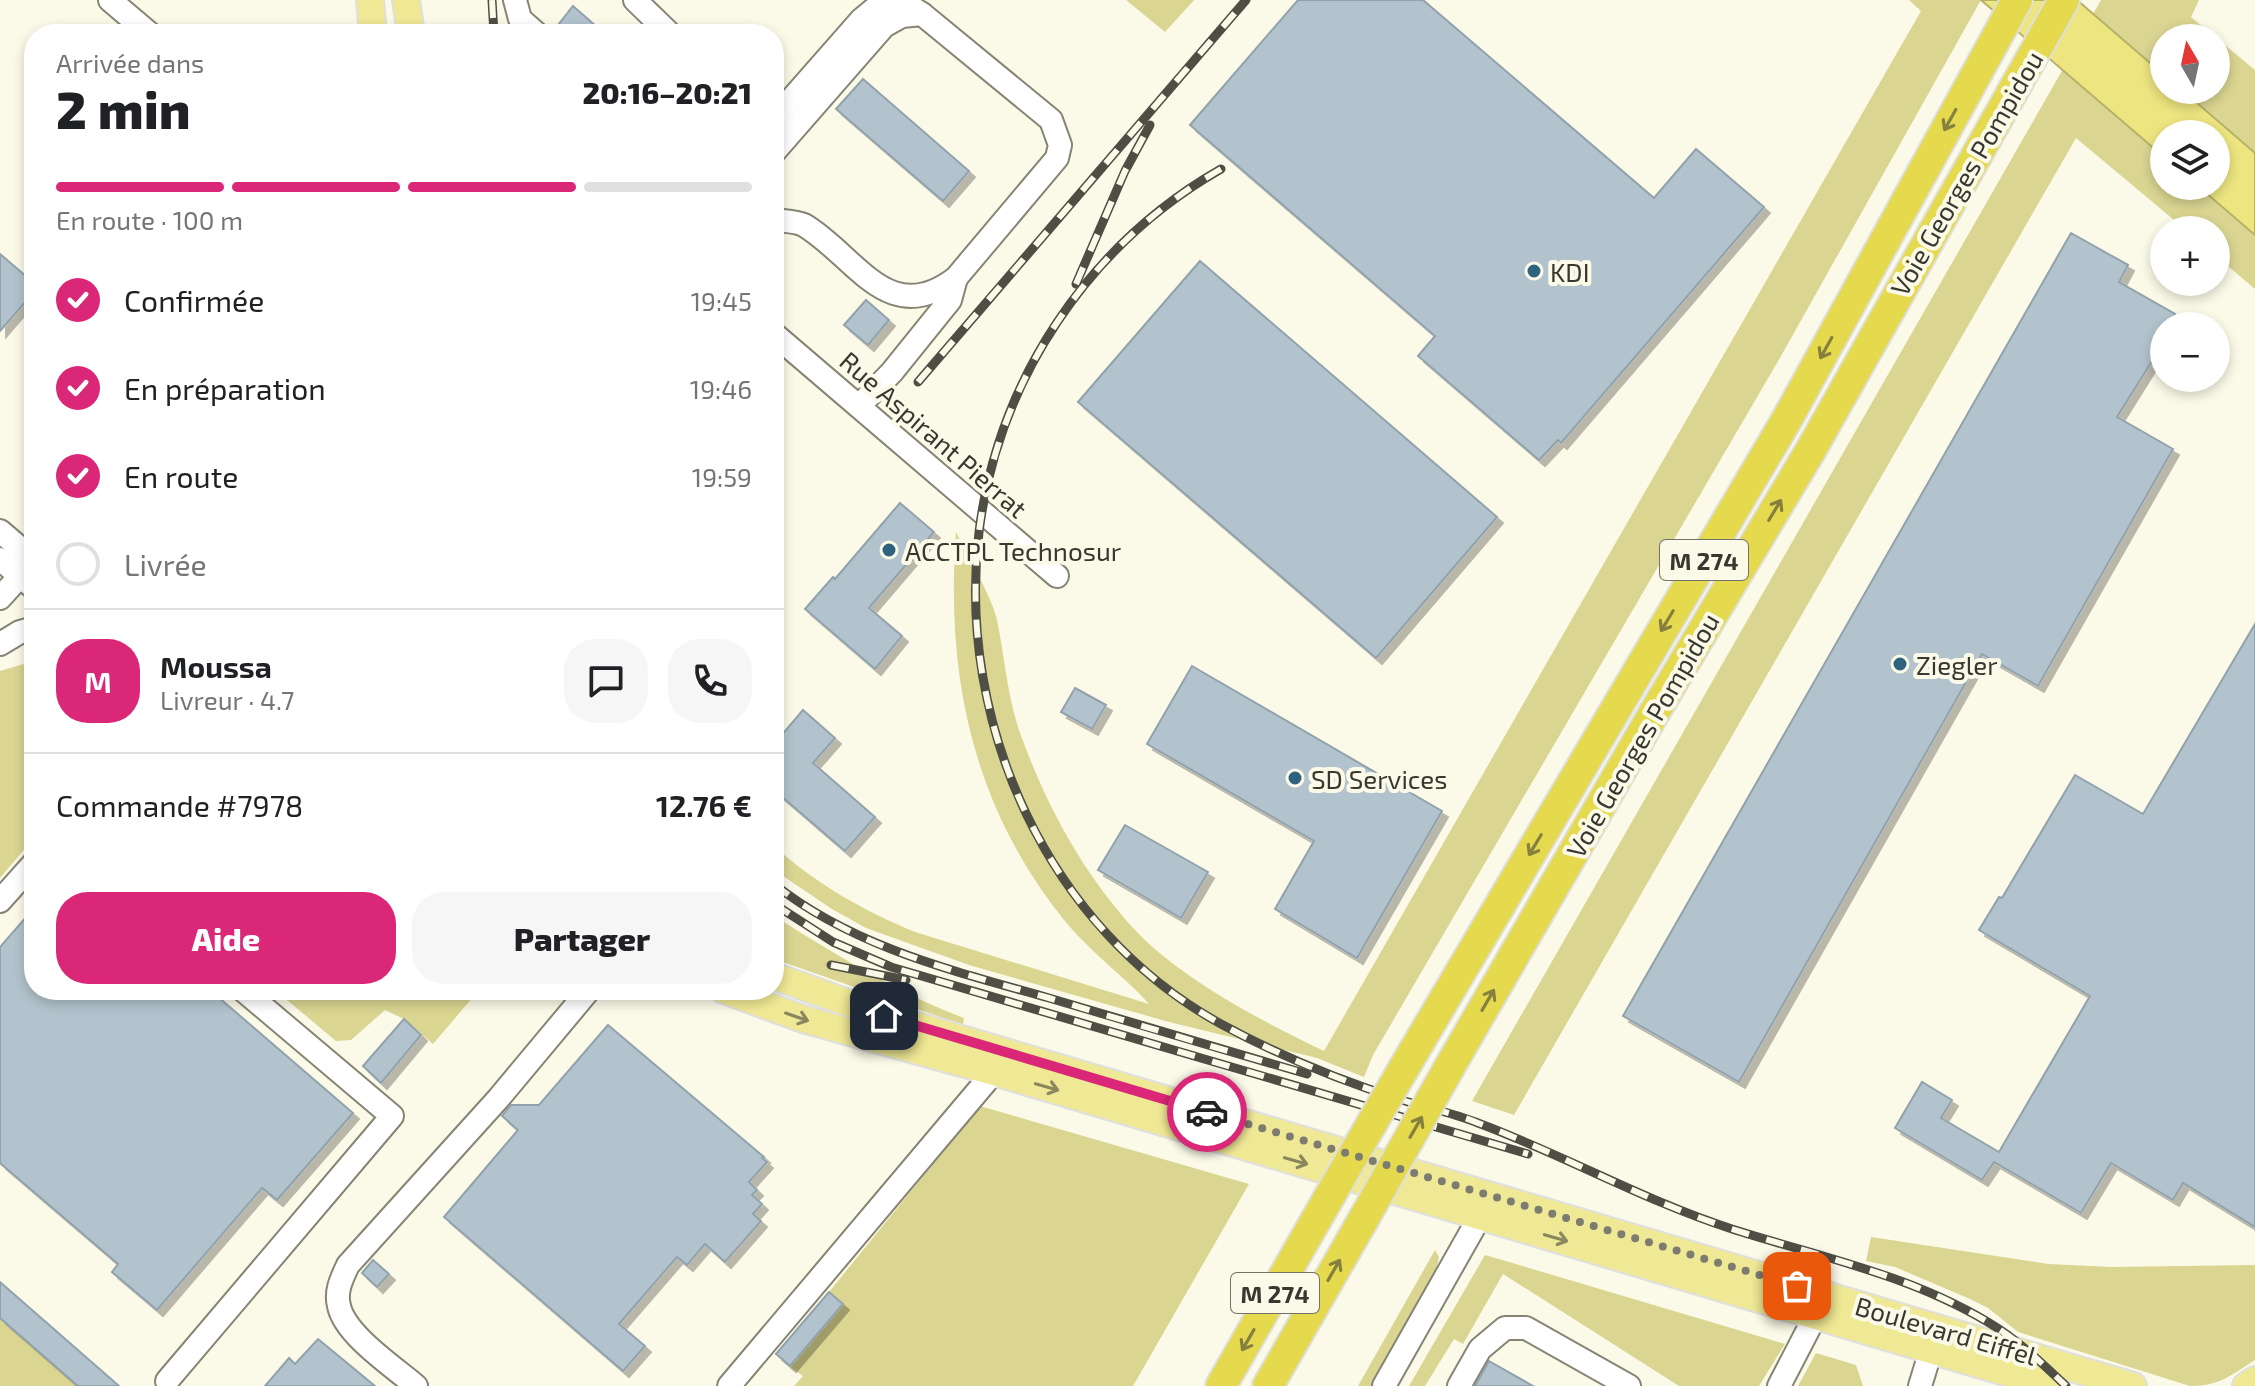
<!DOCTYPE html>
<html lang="fr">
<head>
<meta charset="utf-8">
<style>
	:root { --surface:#fff; --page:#f6f6f6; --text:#202124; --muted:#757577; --line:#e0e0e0; --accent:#db2777 }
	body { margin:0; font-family:"Exo 2",sans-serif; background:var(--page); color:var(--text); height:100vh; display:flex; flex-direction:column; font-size:30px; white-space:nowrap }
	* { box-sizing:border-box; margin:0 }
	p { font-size:26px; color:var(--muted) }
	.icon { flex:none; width:44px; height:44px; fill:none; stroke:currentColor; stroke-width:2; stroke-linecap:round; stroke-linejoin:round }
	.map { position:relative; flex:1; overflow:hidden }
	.details { position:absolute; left:24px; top:24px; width:760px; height:976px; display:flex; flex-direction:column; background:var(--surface); border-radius:32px; box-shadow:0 4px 12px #0003 }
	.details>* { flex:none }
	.needle { width:52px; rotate:351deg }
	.controls { position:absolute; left:2150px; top:24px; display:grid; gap:16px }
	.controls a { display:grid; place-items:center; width:80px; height:80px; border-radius:50%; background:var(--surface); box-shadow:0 4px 12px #0003; font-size:40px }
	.pin { position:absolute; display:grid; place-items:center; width:68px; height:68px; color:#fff; margin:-34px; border-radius:16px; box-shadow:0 4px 12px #0006 }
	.courier { position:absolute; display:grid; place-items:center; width:80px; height:80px; margin:-40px; border:6px solid #db2777; border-radius:50%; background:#fff; color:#222; box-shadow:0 2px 10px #0007 }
	.head em { font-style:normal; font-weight:800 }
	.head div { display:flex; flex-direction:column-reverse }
	.head { display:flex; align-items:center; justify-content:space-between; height:136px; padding:0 32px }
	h1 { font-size:52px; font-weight:800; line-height:60px }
	.bar { display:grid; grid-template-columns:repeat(4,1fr); gap:12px 8px; align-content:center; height:96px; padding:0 32px }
	.bar i { height:10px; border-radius:6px; background:var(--line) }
	.bar .active { background:var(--accent) }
	.bar p { grid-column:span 4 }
	.line { display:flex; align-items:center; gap:20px; padding:0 32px; border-top:2px solid var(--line) }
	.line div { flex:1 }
	.round { display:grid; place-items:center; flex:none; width:84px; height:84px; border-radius:32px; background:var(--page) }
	ol { padding:0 32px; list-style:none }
	li { display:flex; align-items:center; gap:24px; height:88px }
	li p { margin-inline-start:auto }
	li .icon { padding:8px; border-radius:50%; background:var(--accent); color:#fff; stroke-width:4 }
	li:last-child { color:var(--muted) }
	li i { width:44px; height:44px; border:4px solid var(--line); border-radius:50% }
	.cta { display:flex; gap:16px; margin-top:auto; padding:16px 32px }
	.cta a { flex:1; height:92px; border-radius:32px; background:var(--accent); color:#fff; font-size:32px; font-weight:800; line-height:92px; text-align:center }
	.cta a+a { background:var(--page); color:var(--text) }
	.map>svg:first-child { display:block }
	.green { fill:#dad591 }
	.water { fill:#ede57f; stroke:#b7b168; stroke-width:2 }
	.building { fill:#b2c3cd; stroke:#92a2ac; stroke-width:2; filter:url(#shadow) }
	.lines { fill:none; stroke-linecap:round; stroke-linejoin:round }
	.minor-casing { stroke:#868575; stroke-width:26 }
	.major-casing { stroke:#dfdfde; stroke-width:30 }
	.highway-casing { stroke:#dfdfde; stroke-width:34 }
	.minor { stroke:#fff; stroke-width:22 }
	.major { stroke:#efe895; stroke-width:26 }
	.highway { stroke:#e5d94e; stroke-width:30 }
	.rail-casing { stroke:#4e4e45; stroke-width:9 }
	.rail { stroke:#fbfae8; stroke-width:6; stroke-dasharray:18; stroke-linecap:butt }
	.highway-bridge-casing { stroke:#dfdfde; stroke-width:34; stroke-linecap:butt }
	.highway-bridge { stroke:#e5d94e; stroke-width:30 }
	.oneway { stroke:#86803e }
	.oneway2 { stroke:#8a875e }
	.done { stroke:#7c7c71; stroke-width:8; stroke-dasharray:0 14.4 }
	.route { stroke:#db2777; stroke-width:10 }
	.poi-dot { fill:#2e627e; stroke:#fbfae8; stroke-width:3 }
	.labels { text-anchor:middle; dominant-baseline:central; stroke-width:8; stroke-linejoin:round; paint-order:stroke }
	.shield { fill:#fbfae8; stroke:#727268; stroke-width:2 }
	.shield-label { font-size:24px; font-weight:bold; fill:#383831 }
	.street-label { font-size:26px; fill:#383831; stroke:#fbfae8 }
	.poi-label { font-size:26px; fill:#383831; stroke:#fbfae8; text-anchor:start }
</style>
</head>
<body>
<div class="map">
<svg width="2255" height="1386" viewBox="0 0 2255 1386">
	<defs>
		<filter id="shadow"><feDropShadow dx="6" dy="6" stdDeviation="0" flood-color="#0004"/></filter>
	</defs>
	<rect width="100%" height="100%" fill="#fbfae8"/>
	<!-- green -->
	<g class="green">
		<path d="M1126 0H1194L1165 32Z"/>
		<path d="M1909 0H1981L1781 356 1373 1055 1364 1077 1317 1058 1169 1022 969 965 866 928 832 909 774 870V846C816 884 864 911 915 932L1149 1004C1125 977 1094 955 1070 927 974 812 945 679 956 532 967 555 992 597 997 620 1005 658 1007 696 1020 733 1046 805 1083 874 1136 931 1181 979 1265 1023 1324 1051L1921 11Z"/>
		<path d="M2101 0H2199L2191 17 2255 70V153L2182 90H2216V38H2164V75L2093 14Z"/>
		<path d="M2063 69 2164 157V186H2198L2255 235V289L2216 256V230H2186L2076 138 1514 1115 1472 1101Z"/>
		<path d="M34 661V838L0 878V671Z"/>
		<path d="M774 916C837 955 895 992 964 1018L963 1025 774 959Z"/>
		<path d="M275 990H479L433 1044 404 1019 385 1010 351 1040 336 1041Z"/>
		<path d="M980 1106 1249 1184 1133 1386H794L803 1376 790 1367 843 1305 829 1292Z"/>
		<path d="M1871 1237 2049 1264 2111 1267 2255 1265V1360C2231 1375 2220 1386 2190 1386L2018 1332 1988 1308 1970 1299 1895 1267 1866 1261Z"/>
		<path d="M1435 1250 1439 1257 1435 1276 1371 1386H1358Z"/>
		<path d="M1485 1255 1509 1262 1785 1344 1759 1386H1679L1503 1274 1463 1344 1454 1339 1425 1386H1409Z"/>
		<path d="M0 1318 78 1386H0Z"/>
		<path d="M1816 1353 1856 1365 1863 1386H1798Z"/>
	</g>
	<!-- water -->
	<path class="water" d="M1981 0H2077L2164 75V90H2182L2255 153V235L2198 186H2216V134H2164V157Z"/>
	<!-- building -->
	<g class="building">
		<path d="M1298 0H1423L1654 198 1696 149 1764 207 1561 443 1558 440 1539 460 1418 356 1435 336 1190 125Z"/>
		<path d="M573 6 605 34H551Z"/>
		<path d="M863 79 969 171 943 201 836 109Z"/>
		<path d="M2071 233 2128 265 2119 282 2175 314 2169 326H2164V342L2117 417 2173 449 2038 686 1982 654 1739 1082 1623 1016Z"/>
		<path d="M0 254 34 283V292L0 331Z"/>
		<path d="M1200 261 1497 517 1376 658 1078 402Z"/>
		<path d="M866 300 889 320 868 345 844 325Z"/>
		<path d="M900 503 934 532 869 608 902 636 875 669 805 609 833 577 835 579Z"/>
		<path d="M2255 624V1227L2183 1183 2173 1200 2111 1163 2081 1213 1994 1162 1982 1180 1895 1128 1922 1082 1952 1100 1941 1118 1999 1152 2090 996 1979 930 1999 897 2002 898 2075 775 2143 814Z"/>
		<path d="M1192 666 1442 811 1357 958 1275 909 1314 841 1147 744Z"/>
		<path d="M1075 688 1106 705 1092 729 1061 712Z"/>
		<path d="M803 710 835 738 813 763 875 817 845 851 774 790V744Z"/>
		<path d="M1125 825 1208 872 1181 918 1098 870Z"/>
		<path d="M34 908V990H210L353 1113 277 1200 262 1188 157 1310 112 1272 118 1264 0 1163V947Z"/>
		<path d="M404 1019 421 1035 381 1083 363 1066Z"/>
		<path d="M608 1025 764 1157 762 1158 767 1162 749 1182 757 1190 752 1195 762 1204 753 1214 761 1221 725 1262 705 1244 687 1265 677 1257 619 1324 645 1346 623 1371 444 1217 518 1130 502 1116 511 1105H539Z"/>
		<path d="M373 1260 389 1274 377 1287 362 1273Z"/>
		<path d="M0 1282 119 1386H78L0 1318Z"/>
		<path d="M829 1292 843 1304 790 1366 776 1354Z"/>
		<path d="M318 1339 375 1386H265L289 1358 295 1364Z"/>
		<path d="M1489 1361 1533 1386H1475Z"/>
	</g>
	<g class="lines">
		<defs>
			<g id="minor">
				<path d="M110 0 150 34"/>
				<path d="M515 0 520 19 537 34"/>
				<path d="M635 0 670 34"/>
				<path d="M774 119 861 20 879 5 900 0 922 14"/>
				<path d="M774 152 884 26 902 16 922 14 1051 120 1060 145 1057 158 956 278C888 330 856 256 804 225 796 221 783 221 774 220"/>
				<path d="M774 334 1057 576"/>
				<path d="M859 406 892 372 950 300 956 278"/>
				<path d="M0 531 34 560"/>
				<path d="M0 559 34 588"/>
				<path d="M0 598 20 576"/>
				<path d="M0 644 20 632 34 628"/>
				<path d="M0 901 34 863"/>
				<path d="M167 1381 392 1116 243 990"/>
				<path d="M416 1386C394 1367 345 1335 339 1306 335 1291 342 1278 348 1265L498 1099 589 990"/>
				<path d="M729 1386 994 1072"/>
				<path d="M1384 1386 1487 1204"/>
				<path d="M1459 1386 1480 1349 1505 1328H1526L1629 1386"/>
				<path d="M1779 1386 1822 1303"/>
				<path d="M1920 1386 1935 1337"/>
			</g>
			<g id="major">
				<path d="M370 0 373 34"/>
				<path d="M406 0 411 34"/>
				<path d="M774 976 884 1016 2133 1386"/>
				<path d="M724 990 803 1019 994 1072 2052 1386"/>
				<path d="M2246 1386 2255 1380"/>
			</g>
			<g id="highway">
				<path d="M1408 1061 1786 421 2017 0"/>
				<path d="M1449 1068 1654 713 1812 448 2064 0"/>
				<path d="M1221 1386 1328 1199"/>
				<path d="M1268 1386 1363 1220"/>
			</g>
		</defs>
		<!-- minor casing -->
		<use href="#minor" class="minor-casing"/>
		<!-- major casing -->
		<use href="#major" class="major-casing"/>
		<!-- highway casing -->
		<use href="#highway" class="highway-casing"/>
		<!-- minor -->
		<use href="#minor" class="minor"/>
		<!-- major -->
		<use href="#major" class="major"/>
		<!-- highway -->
		<use href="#highway" class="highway"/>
		<defs>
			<g id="rail">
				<path d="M492 0 494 34"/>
				<path d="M1221 169C1088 245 998 380 979 532 956 724 1048 929 1221 1024 1278 1055 1341 1081 1402 1100 1427 1108 1454 1113 1478 1123 1564 1155 1645 1201 1732 1229 1823 1258 1917 1276 1999 1329 2023 1345 2045 1366 2066 1386"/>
				<path d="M1076 284 1125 171 1150 125"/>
				<path d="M918 382 1246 0"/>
				<path d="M774 884C853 947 954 971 1049 998 1135 1024 1221 1049 1307 1074"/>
				<path d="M774 904 833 942 891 967 1528 1154"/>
				<path d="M831 965 906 980"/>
			</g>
		</defs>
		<!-- rail casing -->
		<use href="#rail" class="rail-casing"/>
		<!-- rail -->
		<use href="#rail" class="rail"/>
		<defs>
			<g id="highway-bridge">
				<path d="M1328 1199 1408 1061"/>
				<path d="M1363 1220 1449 1068"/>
			</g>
		</defs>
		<!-- highway-bridge casing -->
		<use href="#highway-bridge" class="highway-bridge-casing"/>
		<!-- highway-bridge -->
		<use href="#highway-bridge" class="highway-bridge"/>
	</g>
	<!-- one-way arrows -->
	<defs><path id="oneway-shaft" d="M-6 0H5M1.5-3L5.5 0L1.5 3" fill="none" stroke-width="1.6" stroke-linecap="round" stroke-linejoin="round" transform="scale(2)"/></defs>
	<g class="oneway">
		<use href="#oneway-shaft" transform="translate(1950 120) rotate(119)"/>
		<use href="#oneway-shaft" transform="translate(1826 348) rotate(119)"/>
		<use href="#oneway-shaft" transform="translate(1775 510) rotate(-59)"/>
		<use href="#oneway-shaft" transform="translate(1667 621) rotate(121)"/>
		<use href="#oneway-shaft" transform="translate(1535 845) rotate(121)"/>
		<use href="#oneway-shaft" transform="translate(1488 1000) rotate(-60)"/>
		<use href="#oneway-shaft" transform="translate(1416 1127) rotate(-60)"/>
		<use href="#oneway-shaft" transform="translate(1334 1270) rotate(-60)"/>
		<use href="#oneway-shaft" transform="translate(1248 1340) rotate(120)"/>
	</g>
	<g class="oneway2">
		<use href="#oneway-shaft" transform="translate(797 1017) rotate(19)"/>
		<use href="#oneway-shaft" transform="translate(1047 1087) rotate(16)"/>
		<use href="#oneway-shaft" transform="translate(1296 1161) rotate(16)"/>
		<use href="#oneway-shaft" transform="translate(1556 1238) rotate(16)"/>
	</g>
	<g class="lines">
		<!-- done -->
		<path class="done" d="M1207 1112 1797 1286"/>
		<!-- route -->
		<path class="route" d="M884 1016 1207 1112"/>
	</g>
	<!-- markers -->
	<g class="poi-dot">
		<circle cx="1534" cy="271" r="8"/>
		<circle cx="889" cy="550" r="8"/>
		<circle cx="1900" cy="664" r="8"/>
		<circle cx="1295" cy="778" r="8"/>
	</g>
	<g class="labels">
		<!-- shield labels -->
		<g class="shield">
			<rect x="1660" y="540" width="88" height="40" rx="6"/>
			<rect x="1231" y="1273" width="88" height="40" rx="6"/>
		</g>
		<g class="shield-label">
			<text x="1704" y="560">M 274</text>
			<text x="1275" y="1293">M 274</text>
		</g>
		<!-- street labels -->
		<g class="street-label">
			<text transform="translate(1966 173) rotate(-60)">Voie Georges Pompidou</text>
			<text transform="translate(934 434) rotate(41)">Rue Aspirant Pierrat</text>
			<text transform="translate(1642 735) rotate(-60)">Voie Georges Pompidou</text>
			<text transform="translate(1946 1330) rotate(16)">Boulevard Eiffel</text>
		</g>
		<!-- poi labels -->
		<g class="poi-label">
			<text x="1550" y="271">KDI</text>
			<text x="905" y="550">ACCTPL Technosur</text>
			<text x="1916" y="664">Ziegler</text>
			<text x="1311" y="778">SD Services</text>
		</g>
	</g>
</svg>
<div class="controls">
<a><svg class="needle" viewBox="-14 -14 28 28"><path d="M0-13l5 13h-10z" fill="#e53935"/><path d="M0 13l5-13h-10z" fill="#757577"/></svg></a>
<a><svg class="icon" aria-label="layers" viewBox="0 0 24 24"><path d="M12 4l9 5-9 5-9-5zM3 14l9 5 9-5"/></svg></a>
<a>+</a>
<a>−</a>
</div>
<div class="pin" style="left:1797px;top:1286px;background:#ea580c"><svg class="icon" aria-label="bag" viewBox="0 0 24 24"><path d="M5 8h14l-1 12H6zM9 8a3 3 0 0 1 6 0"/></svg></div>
<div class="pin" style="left:884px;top:1016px;background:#1f2937"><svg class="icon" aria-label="home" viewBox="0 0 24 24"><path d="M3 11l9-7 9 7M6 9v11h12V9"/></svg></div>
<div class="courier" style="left:1207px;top:1112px"><svg class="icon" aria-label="car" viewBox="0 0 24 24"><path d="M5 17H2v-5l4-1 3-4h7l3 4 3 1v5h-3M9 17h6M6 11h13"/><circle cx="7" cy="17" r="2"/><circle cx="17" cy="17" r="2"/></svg></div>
<section class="details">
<div class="head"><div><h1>2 min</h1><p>Arrivée dans</p></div><em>20:16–20:21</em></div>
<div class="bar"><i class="active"></i><i class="active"></i><i class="active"></i><i></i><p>En route · 100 m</p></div>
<ol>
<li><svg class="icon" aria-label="check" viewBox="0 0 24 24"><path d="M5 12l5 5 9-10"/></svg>Confirmée<p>19:45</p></li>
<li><svg class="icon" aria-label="check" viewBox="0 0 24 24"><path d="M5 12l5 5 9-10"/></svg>En préparation<p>19:46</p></li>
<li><svg class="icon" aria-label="check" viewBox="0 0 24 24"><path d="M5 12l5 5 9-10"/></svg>En route<p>19:59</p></li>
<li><i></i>Livrée</li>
</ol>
<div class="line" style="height:144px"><b class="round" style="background:var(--accent);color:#fff">M</b><div><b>Moussa</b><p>Livreur · 4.7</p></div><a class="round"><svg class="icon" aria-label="chat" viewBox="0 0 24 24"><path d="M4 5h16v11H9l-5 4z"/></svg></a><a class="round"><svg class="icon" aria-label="phone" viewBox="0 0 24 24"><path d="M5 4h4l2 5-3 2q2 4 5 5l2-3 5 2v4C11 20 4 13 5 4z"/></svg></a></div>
<div class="line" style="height:104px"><div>Commande #7978</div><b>12.76 €</b></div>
<div class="cta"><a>Aide</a><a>Partager</a></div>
</section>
</div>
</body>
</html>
